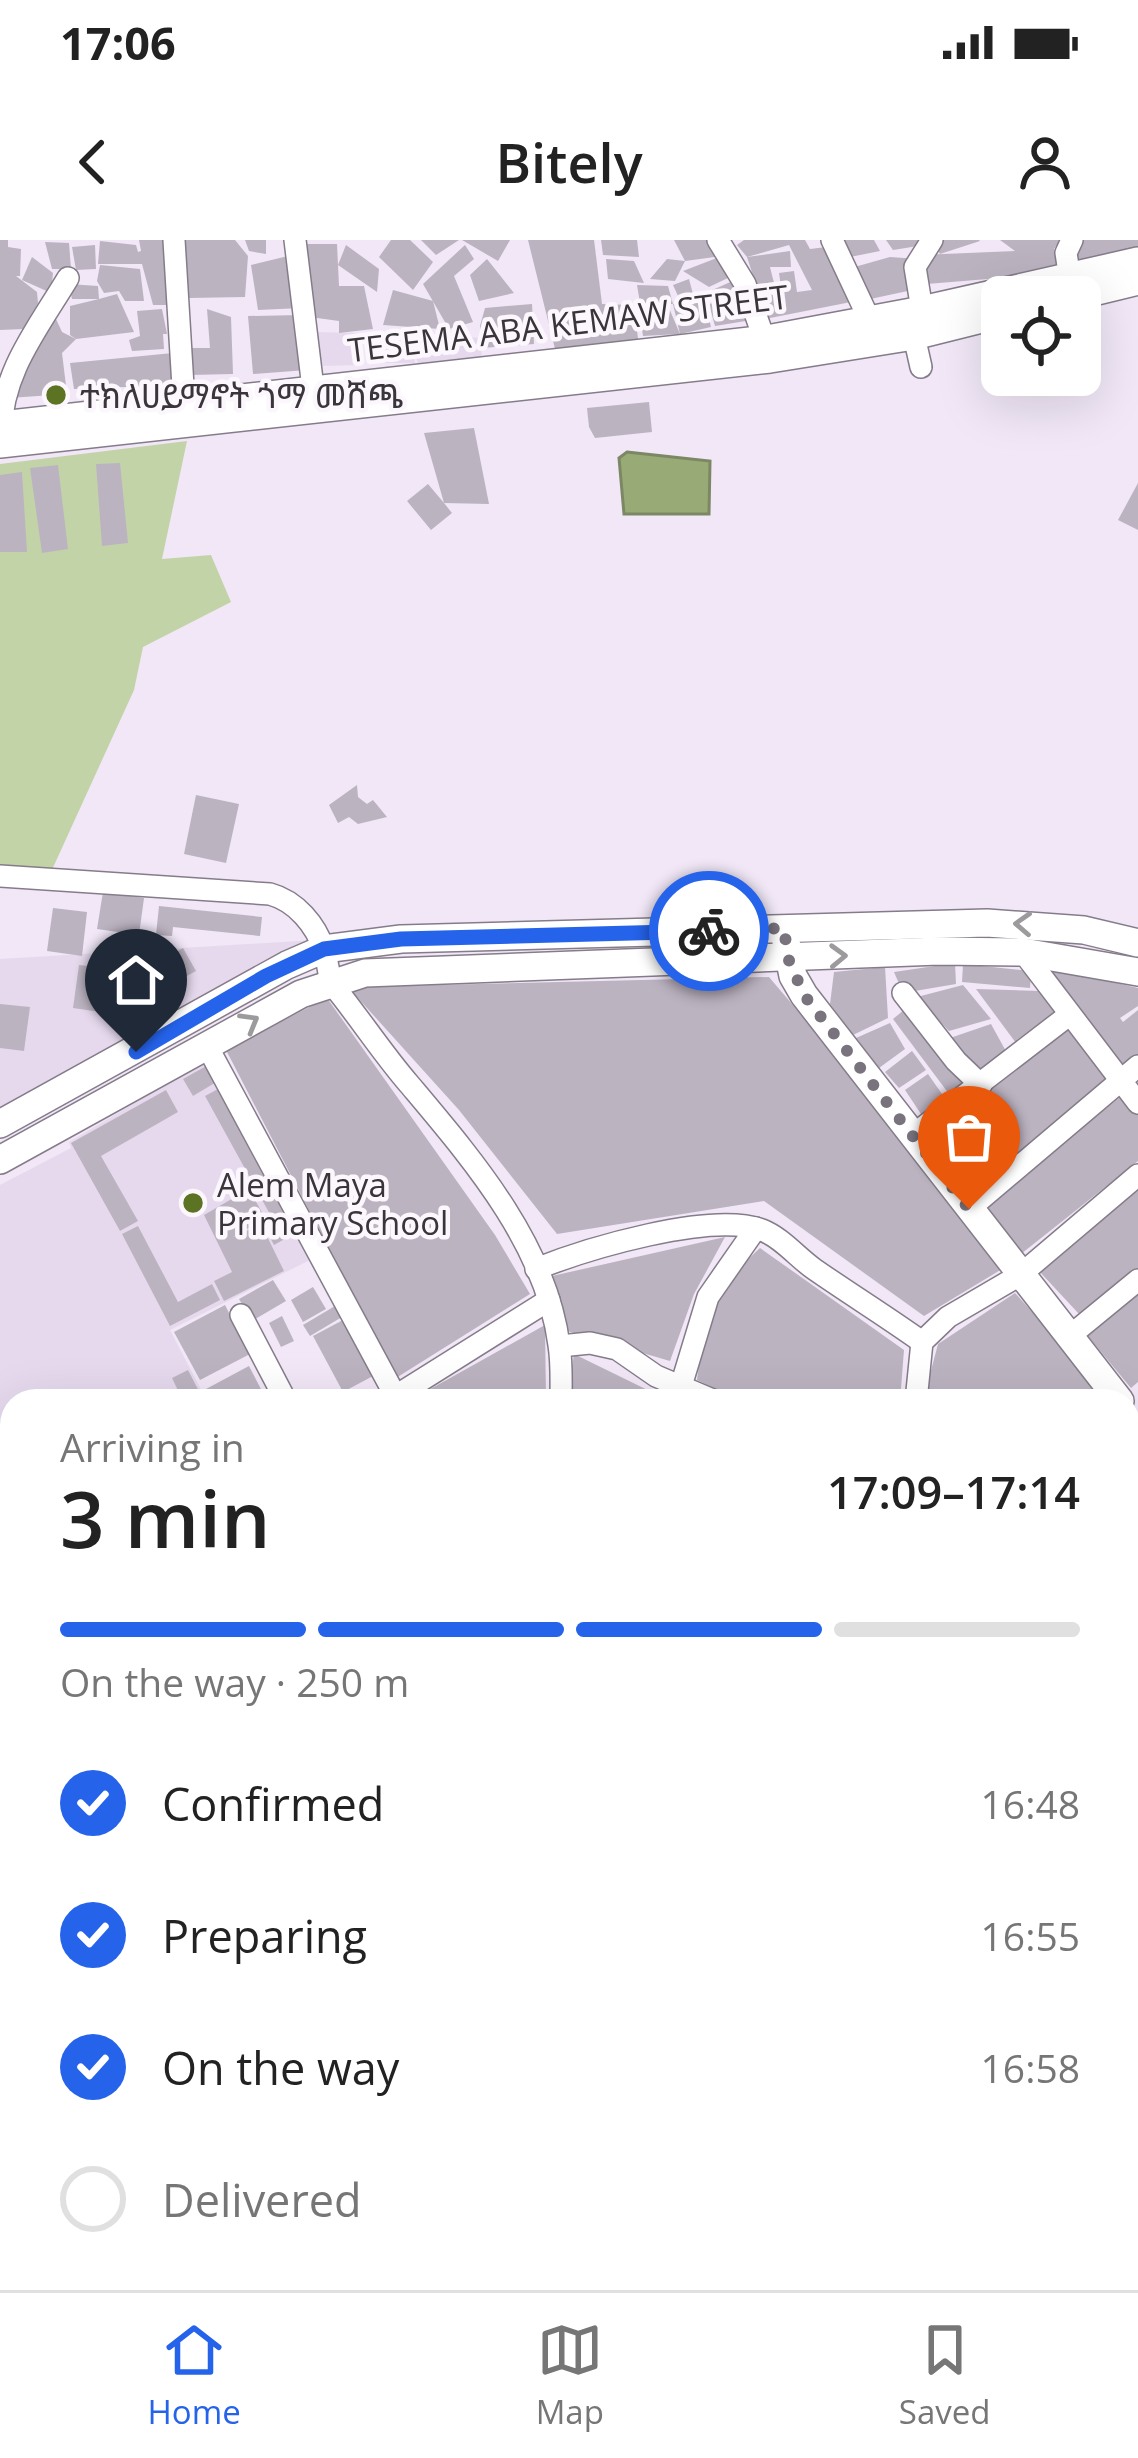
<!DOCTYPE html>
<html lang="en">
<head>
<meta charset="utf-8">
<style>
	:root { --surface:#fff; --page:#f2f2f2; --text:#222; --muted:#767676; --line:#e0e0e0; --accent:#2563eb }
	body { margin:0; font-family:"Open Sans","Noto Sans Ethiopic",sans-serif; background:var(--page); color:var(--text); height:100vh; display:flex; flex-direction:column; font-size:45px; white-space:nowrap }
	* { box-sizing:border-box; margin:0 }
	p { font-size:39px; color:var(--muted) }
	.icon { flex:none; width:66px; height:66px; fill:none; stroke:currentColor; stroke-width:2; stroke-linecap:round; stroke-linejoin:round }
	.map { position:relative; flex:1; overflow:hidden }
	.sheet { position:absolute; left:0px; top:1149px; width:1140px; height:903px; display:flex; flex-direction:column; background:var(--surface); border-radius:36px 36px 0 0; box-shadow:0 12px 48px #0002 }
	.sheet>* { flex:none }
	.buttons { position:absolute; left:981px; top:36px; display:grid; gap:24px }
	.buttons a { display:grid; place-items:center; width:120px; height:120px; border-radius:18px; background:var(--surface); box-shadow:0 12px 48px #0002; font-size:60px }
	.pin { position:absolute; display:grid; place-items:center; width:102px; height:102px; color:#fff; margin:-123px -51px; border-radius:50% 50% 50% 0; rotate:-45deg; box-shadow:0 0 12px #0007 }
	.pin .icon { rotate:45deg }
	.courier { position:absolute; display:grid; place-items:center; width:120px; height:120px; margin:-60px; border:9px solid #2563eb; border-radius:50%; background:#fff; color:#222; box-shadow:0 3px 15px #0007 }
	.head em { font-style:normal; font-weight:600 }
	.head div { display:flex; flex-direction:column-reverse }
	.head { display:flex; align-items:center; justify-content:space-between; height:204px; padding:0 60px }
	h1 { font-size:78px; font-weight:600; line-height:90px }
	.bar { display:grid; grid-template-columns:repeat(4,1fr); gap:18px 12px; align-content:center; height:144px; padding:0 60px }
	.bar i { height:15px; border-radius:9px; background:var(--line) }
	.bar .current { background:var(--accent) }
	.bar p { grid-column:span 4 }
	ol { padding:0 60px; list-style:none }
	li { display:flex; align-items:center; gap:36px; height:132px }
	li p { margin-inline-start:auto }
	li .icon { padding:12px; border-radius:50%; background:var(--accent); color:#fff; stroke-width:4 }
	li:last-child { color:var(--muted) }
	li i { width:66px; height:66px; border:6px solid var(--line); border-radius:50% }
	.status { display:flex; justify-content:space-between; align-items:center; height:84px; padding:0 60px; background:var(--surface); direction:ltr }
	.status svg { height:33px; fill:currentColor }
	header { display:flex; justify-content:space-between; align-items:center; height:156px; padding:0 60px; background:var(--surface); font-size:54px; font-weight:600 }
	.tab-bar { display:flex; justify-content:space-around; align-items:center; height:168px; border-top:3px solid var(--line); background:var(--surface); font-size:33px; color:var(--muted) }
	.tab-bar a { display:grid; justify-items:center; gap:6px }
	.tab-bar .current { color:var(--accent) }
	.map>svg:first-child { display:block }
	.built { fill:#e6d9ee }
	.green { fill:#c3d3a8 }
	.water { fill:#98aa76; stroke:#7c8764; stroke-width:3 }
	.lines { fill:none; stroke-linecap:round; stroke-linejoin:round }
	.river { stroke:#98aa76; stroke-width:30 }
	.building { fill:#bcb3c1 }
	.minor-casing { stroke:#857c8a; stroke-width:24 }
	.major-casing { stroke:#857c8a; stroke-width:30 }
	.minor { stroke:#fff; stroke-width:21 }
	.major { stroke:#fff; stroke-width:27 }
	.oneway { stroke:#9c9a9d }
	.done { stroke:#79737d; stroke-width:12; stroke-dasharray:0 21.6 }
	.route { stroke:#2563eb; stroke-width:15 }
	.poi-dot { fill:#5c7324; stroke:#fbf7fd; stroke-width:4.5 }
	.labels { text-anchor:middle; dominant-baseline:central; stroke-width:9; stroke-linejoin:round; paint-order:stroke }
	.street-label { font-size:33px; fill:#39353b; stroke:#fbf7fd }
	.poi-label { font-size:33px; fill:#39353b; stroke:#fbf7fd; text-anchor:start }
</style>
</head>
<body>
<div class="status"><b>17:06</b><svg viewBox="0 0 49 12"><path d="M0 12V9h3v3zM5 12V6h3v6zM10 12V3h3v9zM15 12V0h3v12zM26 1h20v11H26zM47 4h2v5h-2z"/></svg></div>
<header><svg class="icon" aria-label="back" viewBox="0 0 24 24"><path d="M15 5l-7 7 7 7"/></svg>Bitely<svg class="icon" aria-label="person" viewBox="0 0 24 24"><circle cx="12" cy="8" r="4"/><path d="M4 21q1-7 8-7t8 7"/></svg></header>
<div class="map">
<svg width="1138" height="2050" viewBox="0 0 1138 2050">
	<rect width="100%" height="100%" fill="#f1e7f7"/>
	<!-- built -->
	<g class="built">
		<path d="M313 92 359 93 363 125 318 126Z"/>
		<path d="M408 94 481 98 482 121 418 123 413 110 415 123H377L373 95Z"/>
		<path d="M315 700 0 877V719Z"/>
		<path d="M209 819 314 1018 170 1090 207 1161H12V1224L0 1200V945L71 908 69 902Z"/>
	</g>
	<!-- green -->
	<path class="green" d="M187 201 162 319 211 315 231 362 143 407 134 450 51 632 0 628V224Z"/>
	<!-- water -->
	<path class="water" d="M627 212 710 221 709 274H624L619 218Z"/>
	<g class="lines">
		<!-- river -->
		<g class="river">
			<path d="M539 2040 627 2047 685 2045 692 2050"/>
			<path d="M868 2040 878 2050"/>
			<path d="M198 2050 224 2040"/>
			<path d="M762 2050 766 2040"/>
		</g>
	</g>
	<!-- building -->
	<g class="building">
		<path d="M0 0H8V7L21 9 20 36H16L37 52 38 63 23 89 0 90Z"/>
		<path d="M139 0H165L173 65H153L142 24H98L100 1 136 5 138 12 141 11Z"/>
		<path d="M182 0H235L248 16 245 57 189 58Z"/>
		<path d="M245 0H266V14L249 11Z"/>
		<path d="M391 0H410L433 22 413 50 379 17Z"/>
		<path d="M421 0H459L436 15Z"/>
		<path d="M462 0H510L498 21Z"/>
		<path d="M528 0H594L602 64 634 65 639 107 556 113Z"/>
		<path d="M601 0H637L639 17 603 15Z"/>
		<path d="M674 0H714L732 36 709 47 683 31 722 16 685 21 675 41 650 39 667 19 685 21Z"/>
		<path d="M744 0H805L810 9 835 6 856 61 765 79 756 57 782 54 779 33 794 31 797 52 812 50 789 5 747 17 737 5Z"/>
		<path d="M836 0H874L880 11 845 18Z"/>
		<path d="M886 0H924L918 6 893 10Z"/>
		<path d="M938 0H979L980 1 940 14 935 5Z"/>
		<path d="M1000 0H1060L1054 9 1064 27 1024 36 927 44 920 15 1015 11Z"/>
		<path d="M1075 0H1138V7L1076 22Z"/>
		<path d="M45 2 69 3 71 29H52Z"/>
		<path d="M295 4H337L338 25 346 5 379 29 377 52 338 25 339 46H364L373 89 339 93V81L310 77Z"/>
		<path d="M95 5 96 29 76 30 72 7Z"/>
		<path d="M465 5 474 19 454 36 473 82 449 89 423 44Z"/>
		<path d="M790 11 791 27H770L775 47 757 48 747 17Z"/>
		<path d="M292 15 301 68 258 70 251 25Z"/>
		<path d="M32 17 53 33 51 53 22 40Z"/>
		<path d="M890 17 918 19 917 49 861 61 851 28Z"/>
		<path d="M487 19 514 53 479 61 470 35Z"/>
		<path d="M606 19 634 21 644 43 608 39Z"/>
		<path d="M100 25 140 29 144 61H125L119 51 104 53 97 41Z"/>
		<path d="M689 39 694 58H679L673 45Z"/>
		<path d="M737 39 752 80 715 86 709 64 714 63 708 52Z"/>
		<path d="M69 44 98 46 99 59 117 54 134 92 76 99 70 95V66L99 59H72Z"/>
		<path d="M637 45 668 46 673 64 705 62 711 87 680 94 673 64 640 63Z"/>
		<path d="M393 50 433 61 440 89 383 85Z"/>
		<path d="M532 64 534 104 482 108 480 86 485 68Z"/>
		<path d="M51 68 62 92 76 99 62 113 67 154 9 158Z"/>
		<path d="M669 68 680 94 643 96 639 69Z"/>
		<path d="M162 69 167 94H163L164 109 132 111 129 100 140 96 137 71Z"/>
		<path d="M207 69 231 77 233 134 190 135 191 108H210Z"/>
		<path d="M300 75 307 130 253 134 248 76Z"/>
		<path d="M173 113 176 145 74 149 70 123Z"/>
		<path d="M649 162 652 192 595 198 589 187 587 168Z"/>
		<path d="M474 188 489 264 444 263 452 273 431 290 407 261 428 244 444 263 424 193Z"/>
		<path d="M120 223 128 303 102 306 96 224Z"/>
		<path d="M58 225 68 309 42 313 30 228Z"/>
		<path d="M22 232 27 312H0V235Z"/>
		<path d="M1138 243V290L1118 280Z"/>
		<path d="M357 545 358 557 367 564 373 560 387 577 358 584 349 577 338 583 329 565Z"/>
		<path d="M196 555 239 564 226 623 184 614Z"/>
		<path d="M103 652 144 658 139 695 97 689Z"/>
		<path d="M159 666 262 677 260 696 173 687 172 696 156 695Z"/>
		<path d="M53 668 87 672 82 716 47 711Z"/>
		<path d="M183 708 196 731 133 765 121 742Z"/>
		<path d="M955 723 956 744 903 753 894 732Z"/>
		<path d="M963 724 1031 731 1030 748 962 742Z"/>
		<path d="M79 725 113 729 107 773 73 768Z"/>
		<path d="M1040 725 1138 748V766L1120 778 1123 782 1138 770V815L1121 832Z"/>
		<path d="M885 727 888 778 853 795 830 764 834 732Z"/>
		<path d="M769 737 1012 1023 924 1076 764 961 557 994 459 870 348 747Z"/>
		<path d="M963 745 991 779 949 791 917 757Z"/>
		<path d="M976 749 1040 751 1061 774 1016 803Z"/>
		<path d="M327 758 495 995 530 1054 396 1138 226 810Z"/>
		<path d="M0 764 30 767 24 811 0 808Z"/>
		<path d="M910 765 972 846 952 858 893 779Z"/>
		<path d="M890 783 905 809 879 828 856 798Z"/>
		<path d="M991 784 1008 815 982 832 950 798Z"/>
		<path d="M1069 786 1110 839 972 954 929 894Z"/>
		<path d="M912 811 926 830 899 848 885 832Z"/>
		<path d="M208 825 218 841 193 856 183 839Z"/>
		<path d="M928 834 949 864 925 880 905 850Z"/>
		<path d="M220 848 299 991 274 1005 262 983 272 978 205 856Z"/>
		<path d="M166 850 178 872 101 916 138 981 120 991 71 903Z"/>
		<path d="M1124 854 1138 872V921L1021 1014 983 967Z"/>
		<path d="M1138 942V1028L1079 1074 1039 1031Z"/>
		<path d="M249 949 265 978 261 981 256 975 259 982 233 997 261 984 284 1031 224 1061 214 1041 232 1032 204 975Z"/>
		<path d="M138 986 178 1062 212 1044 220 1060 170 1086 122 994Z"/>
		<path d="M725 997 694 1054 670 1121 567 1091 552 1036Z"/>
		<path d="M760 1008 904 1110 900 1161H741L697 1140 708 1057Z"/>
		<path d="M273 1040 286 1061 252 1081 239 1059Z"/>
		<path d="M313 1047 326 1069 303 1082 291 1060Z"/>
		<path d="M1138 1051V1142L1131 1148 1086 1094Z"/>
		<path d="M1015 1053 1112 1161H923L938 1104Z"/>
		<path d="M225 1065 250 1114 200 1140 174 1092Z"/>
		<path d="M335 1066 342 1077 310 1096 303 1085Z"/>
		<path d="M282 1076 294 1101 281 1107 269 1083Z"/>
		<path d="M343 1080 373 1136 343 1152 313 1096Z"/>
		<path d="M545 1085 546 1161H409Z"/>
		<path d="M574 1114 670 1161H567Z"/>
		<path d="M249 1126 263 1153 249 1161H212L206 1149Z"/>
		<path d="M188 1130 204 1161H183L172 1138Z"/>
		<path d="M1128 1179 1138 1190V1268L1128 1275Z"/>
		<path d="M1138 1294V1478L1128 1501V1302Z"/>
		<path d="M0 1395 12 1399V1437L0 1419Z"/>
		<path d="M12 1503V1666L0 1669V1505Z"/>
		<path d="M1128 1606H1132L1137 1713 1128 1711Z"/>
		<path d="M12 1700V1774L0 1777V1702Z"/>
		<path d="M1138 1731V1899L1128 1912V1738Z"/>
		<path d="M12 1790V1876L0 1879V1793Z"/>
		<path d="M12 1891V1982L0 1984V1894Z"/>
		<path d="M1138 1928V2050H962L966 2040H1128V1937Z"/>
		<path d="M12 1993V2040H76L62 2050H0V1996Z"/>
		<path d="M120 2040H189L165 2050H103Z"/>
		<path d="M895 2040H933V2041L900 2050Z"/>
		<path d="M353 2043 397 2047V2050H332Z"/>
	</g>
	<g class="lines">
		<defs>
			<g id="minor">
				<path d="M174 0 185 179"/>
				<path d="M295 0 313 148"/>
				<path d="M718 0 745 44 769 113"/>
				<path d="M832 0 870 81"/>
				<path d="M1072 52 1066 13 1072 0"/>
				<path d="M922 70 915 27 932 0"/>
				<path d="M914 96 921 127"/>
				<path d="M1 195C0 134 38 88 68 38"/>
				<path d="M0 636 270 654C296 661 316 685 324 710 329 724 327 737 336 749 361 780 383 814 409 844 472 919 546 1004 559 1105 562 1123 561 1143 561 1161"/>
				<path d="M1023 712 1138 863"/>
				<path d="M903 753 956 821 981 845"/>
				<path d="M207 806 396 1157"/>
				<path d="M913 895 1069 775"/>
				<path d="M969 969 1138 826"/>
				<path d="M536 1029C586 1009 711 971 762 990 782 998 797 1017 814 1029 850 1054 887 1077 922 1102"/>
				<path d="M241 1075 286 1161"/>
				<path d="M1071 1095 1138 1040"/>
				<path d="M560 1106 590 1103 617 1109 656 1136 715 1161"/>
				<path d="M681 1146 708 1057 756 988"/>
				<path d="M388 1161 549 1060"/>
				<path d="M916 1161 922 1102 948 1077 1020 1035 1138 935"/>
				<path d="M1128 1283 1138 1274"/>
				<path d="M0 1357 12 1353"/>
				<path d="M0 1387 12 1391"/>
				<path d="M0 1438 12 1458"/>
				<path d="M0 1495 12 1492"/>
				<path d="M1128 1529 1138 1507"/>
				<path d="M1128 1540 1130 1569 1138 1592"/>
				<path d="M0 1694 12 1691"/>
				<path d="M1128 1725 1137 1713"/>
				<path d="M0 1784 12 1782"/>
				<path d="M0 1883 12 1880"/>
				<path d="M1128 1920 1138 1910"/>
				<path d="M553 2040 555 2050"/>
				<path d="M85 2050 101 2040"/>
				<path d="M946 2050 950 2040"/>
			</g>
			<g id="major">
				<path d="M1073 57 1138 41"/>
				<path d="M0 185 767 99 922 70 1138 21"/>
				<path d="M0 204 770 119 914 96 1002 74"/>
				<path d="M786 702 793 736 804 755 1120 1161"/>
				<path d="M0 884 287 725 324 709 401 699 987 683 1084 690 1138 703"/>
				<path d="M0 920 301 754 365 733 939 711 1023 712 1138 732"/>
			</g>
		</defs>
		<!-- minor casing -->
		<use href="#minor" class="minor-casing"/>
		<!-- major casing -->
		<use href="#major" class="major-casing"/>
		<!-- minor -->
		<use href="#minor" class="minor"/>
		<!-- major -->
		<use href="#major" class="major"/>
	</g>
	<!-- one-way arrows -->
	<defs><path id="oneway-chevron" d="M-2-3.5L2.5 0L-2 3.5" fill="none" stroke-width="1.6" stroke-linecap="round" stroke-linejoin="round" transform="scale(3)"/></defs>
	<g class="oneway">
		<use href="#oneway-chevron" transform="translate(1023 684) rotate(-177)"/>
		<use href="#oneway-chevron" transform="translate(838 716) rotate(-2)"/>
		<use href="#oneway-chevron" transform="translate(250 782) rotate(-30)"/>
	</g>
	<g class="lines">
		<!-- done -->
		<path class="done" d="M709 691 784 688 788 718 804 755 969 969"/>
		<!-- route -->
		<path class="route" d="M136 812 266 736 324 709 401 699 709 691"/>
	</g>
	<!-- markers -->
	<g class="poi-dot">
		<circle cx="56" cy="155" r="12"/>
		<circle cx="193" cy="963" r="12"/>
	</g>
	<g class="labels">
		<!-- street labels -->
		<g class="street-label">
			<text transform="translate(568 83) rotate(-7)">TESEMA ABA KEMAW STREET</text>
		</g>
		<!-- poi labels -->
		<g class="poi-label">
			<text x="80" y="155">ተክለሀይማኖት ጎማ መሸጫ</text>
			<text x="217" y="944">Alem Maya<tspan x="217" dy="38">Primary School</tspan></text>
		</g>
	</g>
</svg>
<div class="buttons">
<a><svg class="icon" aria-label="locate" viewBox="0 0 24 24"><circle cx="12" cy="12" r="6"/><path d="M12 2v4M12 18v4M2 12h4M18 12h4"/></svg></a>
</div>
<div class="pin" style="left:969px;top:969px;background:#ea580c"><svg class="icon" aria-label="bag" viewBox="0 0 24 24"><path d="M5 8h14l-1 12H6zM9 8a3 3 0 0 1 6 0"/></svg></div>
<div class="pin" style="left:136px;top:812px;background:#1f2937"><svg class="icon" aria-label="home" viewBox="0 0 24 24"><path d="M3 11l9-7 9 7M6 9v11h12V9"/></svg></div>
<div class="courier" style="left:709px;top:691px"><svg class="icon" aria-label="bike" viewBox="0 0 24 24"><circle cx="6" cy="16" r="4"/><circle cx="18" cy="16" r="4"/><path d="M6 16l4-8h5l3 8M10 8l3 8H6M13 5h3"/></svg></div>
<section class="sheet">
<div class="head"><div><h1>3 min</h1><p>Arriving in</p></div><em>17:09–17:14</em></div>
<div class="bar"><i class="current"></i><i class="current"></i><i class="current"></i><i></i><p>On the way · 250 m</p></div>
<ol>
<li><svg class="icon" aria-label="check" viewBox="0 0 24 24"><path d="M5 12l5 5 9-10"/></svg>Confirmed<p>16:48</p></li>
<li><svg class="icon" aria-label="check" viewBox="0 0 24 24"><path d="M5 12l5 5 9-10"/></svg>Preparing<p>16:55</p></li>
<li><svg class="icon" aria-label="check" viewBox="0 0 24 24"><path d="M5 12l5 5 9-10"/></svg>On the way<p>16:58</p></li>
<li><i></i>Delivered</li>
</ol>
</section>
</div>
<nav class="tab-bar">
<a class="current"><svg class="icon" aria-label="home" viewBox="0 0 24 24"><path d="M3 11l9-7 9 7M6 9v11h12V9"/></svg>Home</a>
<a><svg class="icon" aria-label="map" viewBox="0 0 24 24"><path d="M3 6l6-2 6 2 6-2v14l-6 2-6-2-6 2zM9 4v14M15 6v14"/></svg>Map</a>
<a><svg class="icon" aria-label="saved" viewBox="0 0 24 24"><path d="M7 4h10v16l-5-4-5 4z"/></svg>Saved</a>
</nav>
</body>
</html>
